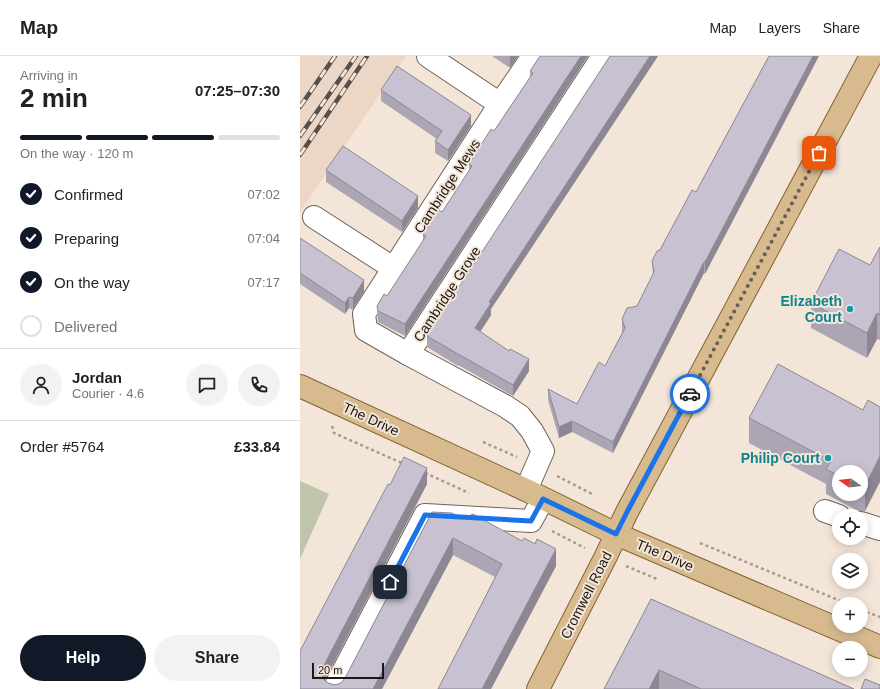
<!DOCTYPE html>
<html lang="en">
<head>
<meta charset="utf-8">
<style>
	:root { --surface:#fff; --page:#f2f2f2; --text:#222; --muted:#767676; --line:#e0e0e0; --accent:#111827 }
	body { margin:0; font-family:Helvetica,sans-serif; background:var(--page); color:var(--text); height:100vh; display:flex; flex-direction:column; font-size:15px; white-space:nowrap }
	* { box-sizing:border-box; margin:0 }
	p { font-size:13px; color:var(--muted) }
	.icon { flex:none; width:22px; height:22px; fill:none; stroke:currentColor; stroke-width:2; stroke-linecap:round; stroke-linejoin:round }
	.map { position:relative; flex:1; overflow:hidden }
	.drawer { display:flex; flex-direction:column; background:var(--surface); width:300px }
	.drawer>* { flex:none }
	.needle { width:26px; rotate:284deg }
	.tools { position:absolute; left:532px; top:409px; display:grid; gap:8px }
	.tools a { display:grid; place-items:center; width:36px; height:36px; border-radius:50%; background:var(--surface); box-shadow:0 2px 10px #0003; font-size:20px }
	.scale { position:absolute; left:12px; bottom:10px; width:72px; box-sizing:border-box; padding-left:4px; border:2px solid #1c1713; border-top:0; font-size:11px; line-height:14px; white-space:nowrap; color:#1c1713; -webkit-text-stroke:3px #f4e5d9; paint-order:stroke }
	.pin { position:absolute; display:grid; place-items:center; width:34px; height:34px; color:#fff; margin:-17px; border-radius:8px; box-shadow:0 2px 6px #0006 }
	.courier { position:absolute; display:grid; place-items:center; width:40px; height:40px; margin:-20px; border:3px solid #1a73e8; border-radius:50%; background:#fff; color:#222; box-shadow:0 1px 5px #0007 }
	.head em { font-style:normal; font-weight:700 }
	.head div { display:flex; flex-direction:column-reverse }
	.head { display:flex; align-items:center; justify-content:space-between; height:68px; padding:0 20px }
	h1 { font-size:26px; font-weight:700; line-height:30px }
	.bar { display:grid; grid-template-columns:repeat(4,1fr); gap:6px 4px; align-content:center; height:48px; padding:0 20px }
	.bar i { height:5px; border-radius:3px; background:var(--line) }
	.bar .active { background:var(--accent) }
	.bar p { grid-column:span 4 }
	.line { display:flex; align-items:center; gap:10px; padding:0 20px; border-top:1px solid var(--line) }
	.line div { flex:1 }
	.round { display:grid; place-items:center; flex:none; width:42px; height:42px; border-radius:21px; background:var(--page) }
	ol { padding:0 20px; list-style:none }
	li { display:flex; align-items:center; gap:12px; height:44px }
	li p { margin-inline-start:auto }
	li .icon { padding:4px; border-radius:50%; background:var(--accent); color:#fff; stroke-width:4 }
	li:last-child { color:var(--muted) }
	li i { width:22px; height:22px; border:2px solid var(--line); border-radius:50% }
	.action { display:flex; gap:8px; margin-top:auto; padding:8px 20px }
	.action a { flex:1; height:46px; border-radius:24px; background:var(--accent); color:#fff; font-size:16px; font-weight:700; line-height:46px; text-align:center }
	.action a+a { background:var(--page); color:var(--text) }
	header { display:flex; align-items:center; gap:24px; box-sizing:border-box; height:56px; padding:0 20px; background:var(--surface); border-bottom:1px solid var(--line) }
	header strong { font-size:19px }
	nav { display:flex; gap:22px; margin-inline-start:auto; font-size:14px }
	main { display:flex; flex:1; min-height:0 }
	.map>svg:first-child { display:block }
	.built { fill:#ecd7c6 }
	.green { fill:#bec5ab }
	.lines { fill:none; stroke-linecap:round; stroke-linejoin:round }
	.minor-casing { stroke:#6f6258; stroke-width:24 }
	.major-casing { stroke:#856433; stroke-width:24 }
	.path { stroke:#a69a91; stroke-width:2.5; stroke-dasharray:3 3; stroke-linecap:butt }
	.minor { stroke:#fff; stroke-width:22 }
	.major { stroke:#d7bb8f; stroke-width:22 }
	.rail-casing { stroke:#574f49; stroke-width:4.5 }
	.rail { stroke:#f4e5d9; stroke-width:3; stroke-dasharray:9; stroke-linecap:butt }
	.wall { fill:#aca6b4; fill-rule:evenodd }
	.shaded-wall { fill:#8c8792 }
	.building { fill:#c8c1d1; stroke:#8c8792 }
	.done { stroke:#685f58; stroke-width:4; stroke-dasharray:0 7.2 }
	.route { stroke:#1a73e8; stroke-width:5 }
	.culture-dot { fill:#0f9aa8; stroke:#f4e5d9; stroke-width:1.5 }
	.labels { text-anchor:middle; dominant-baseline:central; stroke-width:4; stroke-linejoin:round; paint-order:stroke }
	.street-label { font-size:14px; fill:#1c1713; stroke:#f4e5d9 }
	.culture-label { font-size:14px; font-weight:bold; fill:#0d838f; stroke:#f4e5d9; text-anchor:end }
</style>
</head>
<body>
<header>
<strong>Map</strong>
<nav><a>Map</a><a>Layers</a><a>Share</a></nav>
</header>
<main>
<section class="drawer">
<div class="head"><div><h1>2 min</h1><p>Arriving in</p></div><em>07:25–07:30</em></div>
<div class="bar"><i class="active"></i><i class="active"></i><i class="active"></i><i></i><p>On the way · 120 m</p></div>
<ol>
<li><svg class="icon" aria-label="check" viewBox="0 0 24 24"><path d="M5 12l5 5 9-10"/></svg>Confirmed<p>07:02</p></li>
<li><svg class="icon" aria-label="check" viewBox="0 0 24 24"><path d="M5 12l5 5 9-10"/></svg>Preparing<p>07:04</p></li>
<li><svg class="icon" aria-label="check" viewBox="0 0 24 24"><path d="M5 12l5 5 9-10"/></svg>On the way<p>07:17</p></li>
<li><i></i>Delivered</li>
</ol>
<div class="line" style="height:72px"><a class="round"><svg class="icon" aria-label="person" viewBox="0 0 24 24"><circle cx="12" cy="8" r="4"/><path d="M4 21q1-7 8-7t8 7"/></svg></a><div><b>Jordan</b><p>Courier · 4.6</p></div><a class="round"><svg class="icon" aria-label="chat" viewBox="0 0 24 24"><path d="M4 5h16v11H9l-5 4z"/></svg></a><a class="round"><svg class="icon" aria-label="phone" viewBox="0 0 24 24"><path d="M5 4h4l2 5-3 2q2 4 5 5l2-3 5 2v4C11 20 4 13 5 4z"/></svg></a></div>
<div class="line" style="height:52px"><div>Order #5764</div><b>£33.84</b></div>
<div class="action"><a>Help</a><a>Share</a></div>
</section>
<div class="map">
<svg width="580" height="633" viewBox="0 0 580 633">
	<rect width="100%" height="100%" fill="#f4e5d9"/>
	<!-- built -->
	<path class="built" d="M0 0H106L0 156Z"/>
	<!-- green -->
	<path class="green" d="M0 425 29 438 0 503Z"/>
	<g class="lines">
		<defs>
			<g id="minor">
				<path d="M128 0 200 48"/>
				<path d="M14 161 93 212"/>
				<path d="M108 298 66 274 64 258 200 48 233 0"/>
				<path d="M226 434 243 395 232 375 220 360 205 350 108 298 303 0"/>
				<path d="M525 455 539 460"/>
				<path d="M561 467 580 473"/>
				<path d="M34 633 125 459 231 465 243 443"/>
			</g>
			<g id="major">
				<path d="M0 330 226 434 316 478 580 591"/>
				<path d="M238 633 305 502 327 456 571 0"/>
			</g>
		</defs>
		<!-- minor casing -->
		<use href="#minor" class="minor-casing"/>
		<!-- major casing -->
		<use href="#major" class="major-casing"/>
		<!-- path -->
		<g class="path">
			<path d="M32 370 34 377 104 408"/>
			<path d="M183 386 217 401"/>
			<path d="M125 417 169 437"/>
			<path d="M257 420 294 439"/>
			<path d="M252 475 285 492"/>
			<path d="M400 487 548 548"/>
			<path d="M326 510 357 523"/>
			<path d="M561 554 580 561"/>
		</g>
		<!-- minor -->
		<use href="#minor" class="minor"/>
		<!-- major -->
		<use href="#major" class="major"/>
		<defs>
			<g id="rail">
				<path d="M0 51 35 0"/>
				<path d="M0 80 56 0"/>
				<path d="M0 99 67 0"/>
			</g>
		</defs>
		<!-- rail casing -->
		<use href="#rail" class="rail-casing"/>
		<!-- rail -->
		<use href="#rail" class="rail"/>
	</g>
	<!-- wall -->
	<g class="wall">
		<path d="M192 0H218L210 12Z"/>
		<path d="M288 0 105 280 78 266 77 250 87 240 123 185V179L142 156 169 116V108L194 75 230 21V15Z"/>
		<path d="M310 0H358L191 253V259L180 276 229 315 213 340 158 309V310L127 291V280Z"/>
		<path d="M469 0 405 218 404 217 313 397 272 376 259 382 248 344V333L277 348 305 310 322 277V263L337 250 353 219 352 205 360 194 396 136Z"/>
		<path d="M81 34 171 70 148 105 135 97V85L137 83 81 45Z"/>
		<path d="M26 114 118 152 102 176 26 126Z"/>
		<path d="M0 182 64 236 54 251 53 254 49 252 45 258 0 228Z"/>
		<path d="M580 191V284L577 283 567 302 511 272V247L570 209Z"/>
		<path d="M568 344 565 455H558L526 438V428L449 387V362L563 354ZM539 416H561V438H539Z"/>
		<path d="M127 428 25 624 28 627 35 629 41 627 45 622 132 456 256 510 191 633H138L172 567 195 521 153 499 82 633H0L90 429Z"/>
		<path d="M351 543 554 633H304Z"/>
	</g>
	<!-- shaded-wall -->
	<g class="shaded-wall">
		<path d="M210 0H218L210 12Z"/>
		<path d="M281 0H288L105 280V268Z"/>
		<path d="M350 0H358L191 253V259L175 284V272L189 246Z"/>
		<path d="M513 0H519L405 218V206Z"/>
		<path d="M171 59V70L148 105V94Z"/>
		<path d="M118 140V152L102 176V165Z"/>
		<path d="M404 206V217L313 397V386Z"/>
		<path d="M64 224V236L54 251 53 254V242L54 240Z"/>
		<path d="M49 241V252L45 258V247Z"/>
		<path d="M577 257V283L567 302V277Z"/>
		<path d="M229 303V315L213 340V329Z"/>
		<path d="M272 365V376L259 382V371Z"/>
		<path d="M580 400V426L565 455V430Z"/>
		<path d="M127 412V428L23 627 22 618 23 611Z"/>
		<path d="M153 482V499L82 633H73Z"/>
		<path d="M256 493V510L191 633H182Z"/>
		<path d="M359 614V633H349Z"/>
	</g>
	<!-- building -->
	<g class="building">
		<path d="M240 0H281L105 268 78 255 77 250 84 238 87 240 126 180 123 179 139 154 142 156 172 110 169 108 191 73 194 75 233 17 230 15Z"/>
		<path d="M310 0H350L189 246 191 247 175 272 209 295 210 293 229 303 213 329 158 298 127 280Z"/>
		<path d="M469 0H513L405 206H404L313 386 272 365 259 371 248 333 277 348 299 306 305 310 325 272 322 263 327 252 337 250 354 216 352 205 357 195 360 194 392 134 396 136Z"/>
		<path d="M97 10 171 59 148 94 135 85 142 75 81 34Z"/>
		<path d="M43 90 118 140 102 165 26 114Z"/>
		<path d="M0 182 64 224 54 240 53 242 49 241 45 247 0 217Z"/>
		<path d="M580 191V259L577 257 567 277 511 247 539 193 570 209Z"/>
		<path d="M478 308 563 354 568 344 580 351V400L565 430H561V416H539V420L526 413 531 405 449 362Z"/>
		<path d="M104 401 127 412 23 611 22 618 23 623 28 627 35 629 41 627 45 622 132 456 152 457 163 463 173 458 222 485 224 482 235 488 237 483 256 493 182 633H138L172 567 202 508 153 482 73 633H0V595L88 428 90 429Z"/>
		<path d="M351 543 554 633H401L359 614 349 633H304Z"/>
		<path d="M565 623 580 629V633H561Z"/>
	</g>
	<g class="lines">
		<!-- done -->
		<path class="done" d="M390 338 519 97"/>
		<!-- route -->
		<path class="route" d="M90 526 125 459 231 465 243 443 316 478 327 456 390 338"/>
	</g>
	<!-- markers -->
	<g class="culture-dot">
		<circle cx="550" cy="253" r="4"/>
		<circle cx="528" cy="402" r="4"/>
	</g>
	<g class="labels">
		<!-- street labels -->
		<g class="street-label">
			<text transform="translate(147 130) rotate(-57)">Cambridge Mews</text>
			<text transform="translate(147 238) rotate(-57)">Cambridge Grove</text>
			<text transform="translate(71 363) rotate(25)">The Drive</text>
			<text transform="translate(365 499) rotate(23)">The Drive</text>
			<text transform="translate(286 539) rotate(-63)">Cromwell Road</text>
		</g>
		<!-- culture labels -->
		<g class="culture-label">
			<text x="542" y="245">Elizabeth<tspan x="542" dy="16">Court</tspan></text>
			<text x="520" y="402">Philip Court</text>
		</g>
	</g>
</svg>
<div class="tools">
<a><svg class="needle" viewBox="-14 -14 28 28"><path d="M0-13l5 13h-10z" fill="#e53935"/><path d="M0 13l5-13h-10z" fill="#767676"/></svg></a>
<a><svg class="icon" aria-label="locate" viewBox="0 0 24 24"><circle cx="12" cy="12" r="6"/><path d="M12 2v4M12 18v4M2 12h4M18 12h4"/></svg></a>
<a><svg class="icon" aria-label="layers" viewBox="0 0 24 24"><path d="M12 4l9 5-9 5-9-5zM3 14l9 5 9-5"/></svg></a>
<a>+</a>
<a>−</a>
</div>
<div class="scale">20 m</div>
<div class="pin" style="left:519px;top:97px;background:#ea580c"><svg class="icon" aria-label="bag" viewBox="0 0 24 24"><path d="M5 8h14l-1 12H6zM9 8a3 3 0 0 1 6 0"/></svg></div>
<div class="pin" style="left:90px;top:526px;background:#1f2937"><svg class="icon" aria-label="home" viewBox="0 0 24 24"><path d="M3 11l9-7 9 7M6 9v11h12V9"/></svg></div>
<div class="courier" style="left:390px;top:338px"><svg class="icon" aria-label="car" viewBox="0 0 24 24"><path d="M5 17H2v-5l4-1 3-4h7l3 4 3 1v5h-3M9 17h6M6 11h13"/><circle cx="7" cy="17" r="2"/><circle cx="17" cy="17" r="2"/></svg></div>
</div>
</main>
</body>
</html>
